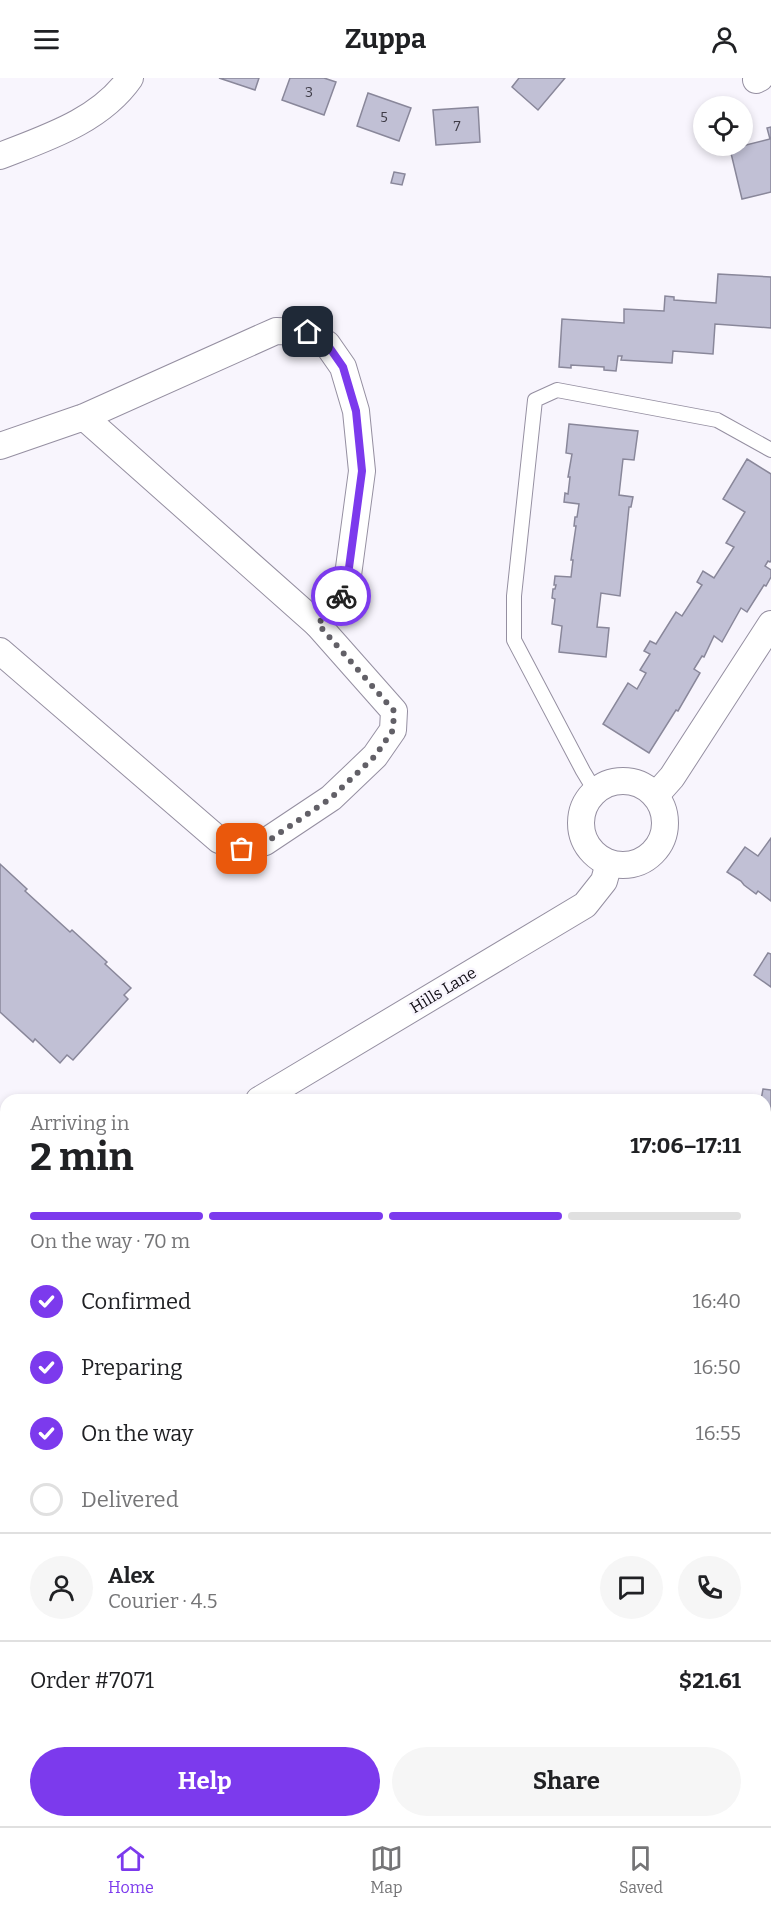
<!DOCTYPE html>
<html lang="en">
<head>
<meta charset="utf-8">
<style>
	:root { --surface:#fff; --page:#f6f6f6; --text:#202124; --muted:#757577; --line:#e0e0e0; --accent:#7c3aed }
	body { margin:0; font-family:Bitter,serif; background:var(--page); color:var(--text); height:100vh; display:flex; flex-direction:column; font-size:22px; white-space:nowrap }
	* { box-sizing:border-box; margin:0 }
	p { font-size:20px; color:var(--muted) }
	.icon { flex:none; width:33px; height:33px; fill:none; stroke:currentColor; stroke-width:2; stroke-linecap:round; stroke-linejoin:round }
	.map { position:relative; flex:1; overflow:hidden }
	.details { position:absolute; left:0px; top:1016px; width:771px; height:734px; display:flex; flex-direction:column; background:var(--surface); border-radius:18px 18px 0 0; box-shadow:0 3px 9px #0003 }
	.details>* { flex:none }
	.tools { position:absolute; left:693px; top:18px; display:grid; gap:12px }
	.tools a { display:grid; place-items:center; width:60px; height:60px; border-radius:50%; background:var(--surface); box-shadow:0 3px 9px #0003; font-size:30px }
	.pin { position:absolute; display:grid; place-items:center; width:51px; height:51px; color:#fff; margin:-26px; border-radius:12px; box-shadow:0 3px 9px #0006 }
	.courier { position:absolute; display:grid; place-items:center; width:60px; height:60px; margin:-30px; border:4px solid #7c3aed; border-radius:50%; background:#fff; color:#222; box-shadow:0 2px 8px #0007 }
	.summary em { font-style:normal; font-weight:700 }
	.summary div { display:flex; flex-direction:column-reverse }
	.summary { display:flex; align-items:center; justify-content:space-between; height:102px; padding:0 30px }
	h1 { font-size:39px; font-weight:700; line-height:45px }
	.bar { display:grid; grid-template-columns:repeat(4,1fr); gap:9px 6px; align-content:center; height:72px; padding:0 30px }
	.bar i { height:8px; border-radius:4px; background:var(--line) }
	.bar .on { background:var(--accent) }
	.bar p { grid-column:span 4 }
	.line { display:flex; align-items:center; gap:15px; padding:0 30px; border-top:2px solid var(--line) }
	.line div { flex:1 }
	.round { display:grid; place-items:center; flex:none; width:63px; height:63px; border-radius:32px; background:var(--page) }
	ol { padding:0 30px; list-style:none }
	li { display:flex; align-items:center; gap:18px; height:66px }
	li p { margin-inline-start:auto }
	li .icon { padding:6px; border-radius:50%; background:var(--accent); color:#fff; stroke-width:4 }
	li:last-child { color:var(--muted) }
	li i { width:33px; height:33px; border:3px solid var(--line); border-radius:50% }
	.primary-button { display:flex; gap:12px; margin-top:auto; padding:12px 30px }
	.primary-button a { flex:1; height:69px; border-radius:36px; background:var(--accent); color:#fff; font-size:24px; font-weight:700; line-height:69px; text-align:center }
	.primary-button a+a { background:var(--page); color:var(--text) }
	header { display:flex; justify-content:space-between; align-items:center; height:78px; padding:0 30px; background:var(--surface); font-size:27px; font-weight:700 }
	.menu { display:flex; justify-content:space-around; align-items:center; height:84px; border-top:2px solid var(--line); background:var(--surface); font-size:16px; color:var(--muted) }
	.menu a { display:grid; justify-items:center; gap:3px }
	.menu .on { color:var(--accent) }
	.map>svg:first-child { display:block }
	.building { fill:#c1c0d5; stroke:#89879a; stroke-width:1.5 }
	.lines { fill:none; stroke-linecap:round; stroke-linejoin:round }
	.lane-casing { stroke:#958fa1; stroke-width:16 }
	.street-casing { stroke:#958fa1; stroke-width:28 }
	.lane { stroke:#fff; stroke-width:14 }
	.street { stroke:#fff; stroke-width:26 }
	.done { stroke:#626067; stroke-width:6; stroke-dasharray:0 10.8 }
	.route { stroke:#7c3aed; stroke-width:8 }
	.labels { text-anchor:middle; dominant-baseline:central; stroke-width:5; stroke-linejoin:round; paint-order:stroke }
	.number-label { font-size:14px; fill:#3e3b46 }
	.street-label { font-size:16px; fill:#120f16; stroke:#f8f5fd }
</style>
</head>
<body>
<header><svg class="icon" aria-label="menu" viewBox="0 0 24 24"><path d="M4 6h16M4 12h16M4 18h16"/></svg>Zuppa<svg class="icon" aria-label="person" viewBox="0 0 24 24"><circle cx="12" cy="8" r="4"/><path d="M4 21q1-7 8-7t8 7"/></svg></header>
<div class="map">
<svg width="771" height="1748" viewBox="0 0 771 1748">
	<rect width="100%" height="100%" fill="#f8f5fd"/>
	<!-- building -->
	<g class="building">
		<path d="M219 0H259L255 12Z"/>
		<path d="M290 0H324L336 4 324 37 282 22Z"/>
		<path d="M519 0H565L538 32 512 9Z"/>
		<path d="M368 15 411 30 399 63 357 48Z"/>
		<path d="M478 29 480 64 436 67 433 32Z"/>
		<path d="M771 49V114L742 121 730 71 770 61 767 50Z"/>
		<path d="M394 94 405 96 402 107 391 105Z"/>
		<path d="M718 196 771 199V250L715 246 713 276 673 273 672 285 621 282 622 278H618L616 293 604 292V289L571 287V290L559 289 562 241 624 245V231L664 233 665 218 674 219V222L716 225Z"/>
		<path d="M569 346 638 353 634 382 623 381 619 417 633 419 631 429H629L620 518 601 515 597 549 609 550 606 579 559 574 562 548 552 546 555 521 552 520 553 511H555L556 507H554L555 498 571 499 573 482H571L576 448H574L575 439H577L579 426 564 424 565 415 568 416 570 399H568L572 376 566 375Z"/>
		<path d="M747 381 771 396V482L770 484 768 483 765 488 771 492V499L766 508 764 507 747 534 741 530 722 564 714 558 704 579 702 578 694 591 700 595 678 633 676 632 649 675 603 646 628 605 637 611 646 595 640 592 650 576 644 573 650 563 656 566 676 534 682 538 702 507 697 504 703 493 714 500 734 469 726 465 745 434 723 421Z"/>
		<path d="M771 760V823L758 813 756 816 744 807 741 803 727 794 745 769 758 778Z"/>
		<path d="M0 786 27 811 25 813 70 854 72 852 107 884 105 886 131 910 124 917 128 921 73 982 67 977 60 985 35 961 33 964 0 934Z"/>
		<path d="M768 875 771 876V909L754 897Z"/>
		<path d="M763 1011 771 1012V1090L765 1088V1022H761Z"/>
		<path d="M6 1281V1337L1 1332 0 1326V1285Z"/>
		<path d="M771 1682V1709L765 1710V1684Z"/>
		<path d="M71 1743H172L165 1748H75Z"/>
	</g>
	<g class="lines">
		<defs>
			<g id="lane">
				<path d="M595 713 583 693 514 562V518L535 322 557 312 717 342 771 372"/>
				<path d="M0 1707 6 1700"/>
				<path d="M36 1748 40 1743"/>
			</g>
			<g id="street">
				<path d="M756 2 760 0"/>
				<path d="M0 78C46 60 100 43 130 0"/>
				<path d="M0 368 84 339 276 253 308 254 327 266 343 289 356 333 362 393 346 512 317 546 84 339"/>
				<path d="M0 573 219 762 242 771 265 764 331 720 375 678 393 652 394 633 317 546"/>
				<circle cx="623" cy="745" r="42"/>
				<path d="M656 717 672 699 771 546"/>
				<path d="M259 1022 585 827 604 803 609 785"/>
				<path d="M0 1166 6 1163"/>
				<path d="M0 1410 6 1404"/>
				<path d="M0 1518 6 1525"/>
			</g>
		</defs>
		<!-- lane casing -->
		<use href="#lane" class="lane-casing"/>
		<!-- street casing -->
		<use href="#street" class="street-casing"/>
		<!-- lane -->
		<use href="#lane" class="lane"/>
		<!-- street -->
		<use href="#street" class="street"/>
	</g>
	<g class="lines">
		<!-- done -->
		<path class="done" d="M242 771 265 765 331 720 375 678 393 652 394 633 318 546 341 518"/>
		<!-- route -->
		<path class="route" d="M308 254 327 266 343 289 356 333 362 393 346 512 341 518"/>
	</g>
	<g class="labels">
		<!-- number labels -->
		<g class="number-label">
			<text x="309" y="14">3</text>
			<text x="384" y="39">5</text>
			<text x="457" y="48">7</text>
		</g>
		<!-- street labels -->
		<g class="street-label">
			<text transform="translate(443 912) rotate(-31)">Hills Lane</text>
		</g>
	</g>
</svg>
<div class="tools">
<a><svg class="icon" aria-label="locate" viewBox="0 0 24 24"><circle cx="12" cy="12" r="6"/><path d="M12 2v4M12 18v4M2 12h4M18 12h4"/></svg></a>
</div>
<div class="pin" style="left:242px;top:771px;background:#ea580c"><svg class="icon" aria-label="bag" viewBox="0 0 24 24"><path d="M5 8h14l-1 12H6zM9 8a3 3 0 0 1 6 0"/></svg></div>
<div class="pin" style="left:308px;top:254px;background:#1f2937"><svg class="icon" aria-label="home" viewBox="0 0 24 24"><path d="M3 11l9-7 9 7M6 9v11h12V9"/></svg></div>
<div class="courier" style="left:341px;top:518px"><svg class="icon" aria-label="bike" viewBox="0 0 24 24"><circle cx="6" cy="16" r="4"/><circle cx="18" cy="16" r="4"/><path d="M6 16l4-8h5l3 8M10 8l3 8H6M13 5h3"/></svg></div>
<section class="details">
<div class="summary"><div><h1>2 min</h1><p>Arriving in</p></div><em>17:06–17:11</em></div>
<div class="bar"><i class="on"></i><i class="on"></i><i class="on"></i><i></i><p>On the way · 70 m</p></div>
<ol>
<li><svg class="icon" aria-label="check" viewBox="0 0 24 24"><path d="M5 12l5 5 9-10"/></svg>Confirmed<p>16:40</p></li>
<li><svg class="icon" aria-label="check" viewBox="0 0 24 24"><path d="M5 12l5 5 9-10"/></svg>Preparing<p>16:50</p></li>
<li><svg class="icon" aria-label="check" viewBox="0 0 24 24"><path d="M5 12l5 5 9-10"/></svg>On the way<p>16:55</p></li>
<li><i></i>Delivered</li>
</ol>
<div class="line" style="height:108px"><a class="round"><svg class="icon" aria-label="person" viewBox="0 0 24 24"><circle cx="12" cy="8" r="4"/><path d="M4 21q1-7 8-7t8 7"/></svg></a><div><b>Alex</b><p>Courier · 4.5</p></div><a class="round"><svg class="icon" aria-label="chat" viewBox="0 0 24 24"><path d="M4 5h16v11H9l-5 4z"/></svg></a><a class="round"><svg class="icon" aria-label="phone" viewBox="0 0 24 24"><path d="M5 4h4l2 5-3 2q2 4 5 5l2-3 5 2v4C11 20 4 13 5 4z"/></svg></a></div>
<div class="line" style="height:78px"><div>Order #7071</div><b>$21.61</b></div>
<div class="primary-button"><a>Help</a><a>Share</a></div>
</section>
</div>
<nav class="menu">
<a class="on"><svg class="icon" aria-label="home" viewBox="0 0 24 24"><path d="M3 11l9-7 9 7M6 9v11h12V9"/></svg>Home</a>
<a><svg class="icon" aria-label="map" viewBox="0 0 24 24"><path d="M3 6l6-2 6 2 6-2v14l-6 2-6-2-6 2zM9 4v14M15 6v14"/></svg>Map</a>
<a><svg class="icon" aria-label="saved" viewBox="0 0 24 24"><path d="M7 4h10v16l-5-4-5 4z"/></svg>Saved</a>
</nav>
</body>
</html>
